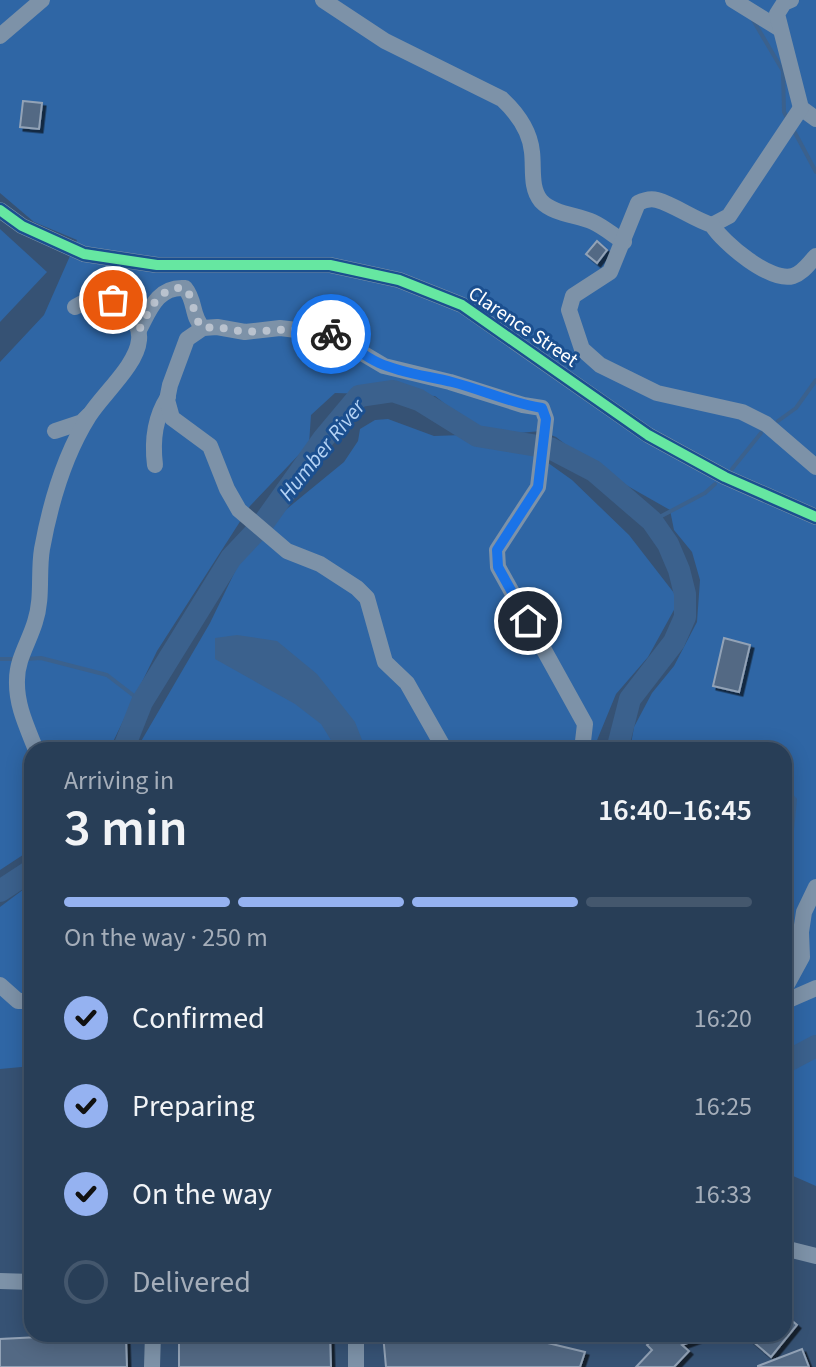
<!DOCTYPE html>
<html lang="en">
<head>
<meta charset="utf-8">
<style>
	:root { --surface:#283e57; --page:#344961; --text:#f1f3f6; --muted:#a5aeba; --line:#44576d; --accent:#95b2f1 }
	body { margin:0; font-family:"Source Sans 3",sans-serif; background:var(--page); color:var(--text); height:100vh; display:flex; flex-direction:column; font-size:30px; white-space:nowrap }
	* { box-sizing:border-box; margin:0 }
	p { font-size:26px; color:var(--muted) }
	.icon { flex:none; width:44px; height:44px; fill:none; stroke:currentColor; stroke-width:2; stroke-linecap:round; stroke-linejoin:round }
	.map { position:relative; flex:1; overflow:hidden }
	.drawer { position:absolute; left:24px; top:742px; width:768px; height:600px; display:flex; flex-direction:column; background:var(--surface); border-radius:24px; box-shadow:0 4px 20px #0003,0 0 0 2px var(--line) }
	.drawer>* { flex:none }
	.pin { position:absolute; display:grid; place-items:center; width:68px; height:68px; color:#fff; margin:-34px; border:4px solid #fff; border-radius:50%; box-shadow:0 2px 8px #0007 }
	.courier { position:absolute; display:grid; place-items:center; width:80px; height:80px; margin:-40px; border:6px solid #1a73e8; border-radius:50%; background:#fff; color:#222; box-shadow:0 2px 10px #0007 }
	.overview em { font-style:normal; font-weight:600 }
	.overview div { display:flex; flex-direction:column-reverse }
	.overview { display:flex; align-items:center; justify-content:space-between; height:136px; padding:0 40px }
	h1 { font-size:52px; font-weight:600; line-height:60px }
	.bar { display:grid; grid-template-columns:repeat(4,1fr); gap:12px 8px; align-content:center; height:96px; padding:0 40px }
	.bar i { height:10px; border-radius:6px; background:var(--line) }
	.bar .current { background:var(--accent) }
	.bar p { grid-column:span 4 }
	ol { padding:0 40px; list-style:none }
	li { display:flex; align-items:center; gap:24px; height:88px }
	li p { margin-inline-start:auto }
	li .icon { padding:8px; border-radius:50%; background:var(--accent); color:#111; stroke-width:4 }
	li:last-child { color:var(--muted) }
	li i { width:44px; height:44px; border:4px solid var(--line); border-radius:50% }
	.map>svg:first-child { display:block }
	.green { fill:#2f66a5 }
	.water { fill:#3b618d }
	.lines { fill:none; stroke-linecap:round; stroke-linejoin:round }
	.stream { stroke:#3b618d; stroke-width:4 }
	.river { stroke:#3b618d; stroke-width:22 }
	.building { fill:#526984; stroke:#92a2b6; stroke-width:2; filter:url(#shadow) }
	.minor { stroke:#7d92a8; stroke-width:16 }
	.cycleway-casing { stroke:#1b4f8f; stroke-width:15 }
	.cycleway { stroke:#66e7a1; stroke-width:10 }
	.done { stroke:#b9c2ce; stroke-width:8; stroke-dasharray:0 14.4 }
	.route { stroke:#1a73e8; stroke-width:10 }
	.labels { text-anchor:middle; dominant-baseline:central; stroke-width:6; stroke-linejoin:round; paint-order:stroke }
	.street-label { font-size:20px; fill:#fff; stroke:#1b4f8f }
	.water-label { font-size:22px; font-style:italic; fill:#b5d3f5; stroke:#1b4f8f }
</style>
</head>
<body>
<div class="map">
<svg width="816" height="1367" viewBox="0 0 816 1367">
	<defs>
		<filter id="shadow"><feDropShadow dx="3.5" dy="3.5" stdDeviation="0" flood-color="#0009"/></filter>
	</defs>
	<rect width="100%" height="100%" fill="#365274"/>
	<!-- green -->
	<g class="green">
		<path d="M0 0H816V1035L784 1054V750H630L634 727 652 693 674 666 697 622 700 580 692 552 674 530 670 510 596 468 556 437 541 431 497 435 467 421 435 396 335 393 311 415 309 444 250 506 157 651 109 750H32V849L0 870V362L44 315 77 240 34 222 0 193Z"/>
		<path d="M0 229 47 272 0 322Z"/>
		<path d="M388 419 434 436 463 435 489 446 537 455 572 480 629 535 674 593 675 608 648 657 616 694 593 750H136L210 623 243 555 283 512 344 462 358 441 360 429 375 420Z"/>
		<path d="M32 883V1066L0 1069V907Z"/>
		<path d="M816 1057V1186L784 1172V1073L810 1058Z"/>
	</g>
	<!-- water -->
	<g class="water">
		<path d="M237 635 277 641 317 674 355 722 366 750H337L321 724 295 704 215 659V638Z"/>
		<path d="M784 784 797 799 789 882 784 903Z"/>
	</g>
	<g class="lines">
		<!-- stream -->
		<g class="stream">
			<path d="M753 20 783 71 784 112 787 118"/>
			<path d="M793 129 816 172"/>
			<path d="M778 421 796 408 816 380"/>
			<path d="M732 469 761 433"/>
			<path d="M652 521 705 493 715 484"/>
			<path d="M0 659H18"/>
			<path d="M26 659 41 658 107 675 142 702"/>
		</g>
		<!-- river -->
		<g class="river">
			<path d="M123 750 142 702 231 558 262 525 323 439 359 396 393 391 419 400 477 436 550 448 594 471 652 521 668 544 679 570 685 594V617L674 642 630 699 617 750"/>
			<path d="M0 891 32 870"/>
			<path d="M784 1063 816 1046"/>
		</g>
	</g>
	<!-- building -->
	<g class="building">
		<path d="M23 101 42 103 39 129 20 127Z"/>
		<path d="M597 241 607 250 597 263 586 254Z"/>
		<path d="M724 638 750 645 739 692 713 686Z"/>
		<path d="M784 1314 797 1325 771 1357 744 1334H784Z"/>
		<path d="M179 1334H198V1340L229 1339V1334H253V1339H312V1334H330L331 1367H179Z"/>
		<path d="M383 1334 438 1336V1334H462V1337L530 1343 531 1339 585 1352 580 1367H386Z"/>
		<path d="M658 1334H708L709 1335 682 1345 689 1351 674 1367H636L652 1350 647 1345Z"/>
		<path d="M80 1335H104V1340L126 1339 127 1367H0V1339Z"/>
		<path d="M802 1349 809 1367H758V1366Z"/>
	</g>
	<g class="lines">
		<!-- minor -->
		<g class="minor">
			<path d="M323 0 385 41 502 99C517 113 530 131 532 152 534 168 530 188 541 201 553 214 577 215 593 222 604 227 614 236 624 242"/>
			<path d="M733 0 780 29"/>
			<path d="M791 0 784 3 777 14 801 108 816 119"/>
			<path d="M0 36 42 0"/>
			<path d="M0 210 22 226 84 254 157 265H330L399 280 462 305 648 435 725 477 816 517"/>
			<path d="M712 225 729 216 801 108"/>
			<path d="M816 256C809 263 803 273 793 276 771 283 723 243 712 225 693 219 675 205 657 200 650 198 644 200 638 203L610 272 573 296 569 310 582 349 600 365 657 393 742 412 766 424 816 467"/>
			<path d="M139 330C150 309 158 286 185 288 196 301 191 316 203 328"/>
			<path d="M55 431 82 422 89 415"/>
			<path d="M155 465C152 441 155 417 168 397"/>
			<path d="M36 750C27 727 16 705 17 680 17 659 29 642 35 622 43 598 38 573 42 549 50 505 65 454 89 416 102 395 137 365 139 340 141 322 122 298 103 297 93 297 84 302 75 307"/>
			<path d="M445 750 407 683 385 662 367 598 357 588 320 564 287 551 239 510 227 489 210 446 172 418 167 400 170 385 187 339 203 328 217 327 245 332 280 328 330 334 348 341 357 350 384 366 450 382 523 405 542 408 546 419 538 487 497 550 498 567 585 724 582 750"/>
			<path d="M0 985 18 1001H32"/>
			<path d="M784 990 802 957 801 932 804 912 816 887"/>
			<path d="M784 1002 816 988"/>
			<path d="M784 1248 816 1256"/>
			<path d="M0 1281 32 1282"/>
			<path d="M356 1334V1367"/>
			<path d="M152 1367 153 1334"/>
		</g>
		<defs>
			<path id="cycleway" d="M0 210 22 226 84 254 157 265H330L399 280 462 305 648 435 725 477 816 517"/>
		</defs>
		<!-- cycleway casing -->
		<use href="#cycleway" class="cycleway-casing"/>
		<!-- cycleway -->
		<use href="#cycleway" class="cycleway"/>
	</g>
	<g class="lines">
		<!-- done -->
		<path class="done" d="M113 300 134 318 139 330C150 310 158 286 185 288 196 301 191 316 203 328L217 327 245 332 294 329 331 334"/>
		<!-- route -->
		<path class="route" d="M331 334C349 342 361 355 379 363 401 373 428 376 452 382 483 390 510 403 542 408L546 419 538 487 497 550 498 567 528 621"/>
	</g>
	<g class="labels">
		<!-- street labels -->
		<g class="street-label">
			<text transform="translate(523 327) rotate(34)">Clarence Street</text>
		</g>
		<!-- water labels -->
		<g class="water-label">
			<text transform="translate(322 450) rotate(-51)">Humber River</text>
		</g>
	</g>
</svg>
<div class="pin" style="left:113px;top:300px;background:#ea580c"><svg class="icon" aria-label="bag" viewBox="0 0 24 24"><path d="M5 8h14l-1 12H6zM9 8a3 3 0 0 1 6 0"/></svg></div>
<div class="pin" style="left:528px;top:621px;background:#1f2937"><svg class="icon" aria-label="home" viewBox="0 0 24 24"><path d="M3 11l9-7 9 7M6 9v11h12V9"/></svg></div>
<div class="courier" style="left:331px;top:334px"><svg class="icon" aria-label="bike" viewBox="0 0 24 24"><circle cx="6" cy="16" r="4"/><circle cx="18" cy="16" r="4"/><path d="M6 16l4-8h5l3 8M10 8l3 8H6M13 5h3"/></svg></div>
<section class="drawer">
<div class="overview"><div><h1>3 min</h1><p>Arriving in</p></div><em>16:40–16:45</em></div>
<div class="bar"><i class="current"></i><i class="current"></i><i class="current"></i><i></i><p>On the way · 250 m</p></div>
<ol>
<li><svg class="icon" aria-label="check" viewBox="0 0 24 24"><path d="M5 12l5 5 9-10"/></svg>Confirmed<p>16:20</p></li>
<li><svg class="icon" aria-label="check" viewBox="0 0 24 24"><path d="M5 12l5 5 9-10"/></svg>Preparing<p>16:25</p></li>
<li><svg class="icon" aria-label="check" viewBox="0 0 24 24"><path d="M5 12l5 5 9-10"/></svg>On the way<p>16:33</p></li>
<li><i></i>Delivered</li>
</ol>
</section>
</div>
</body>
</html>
